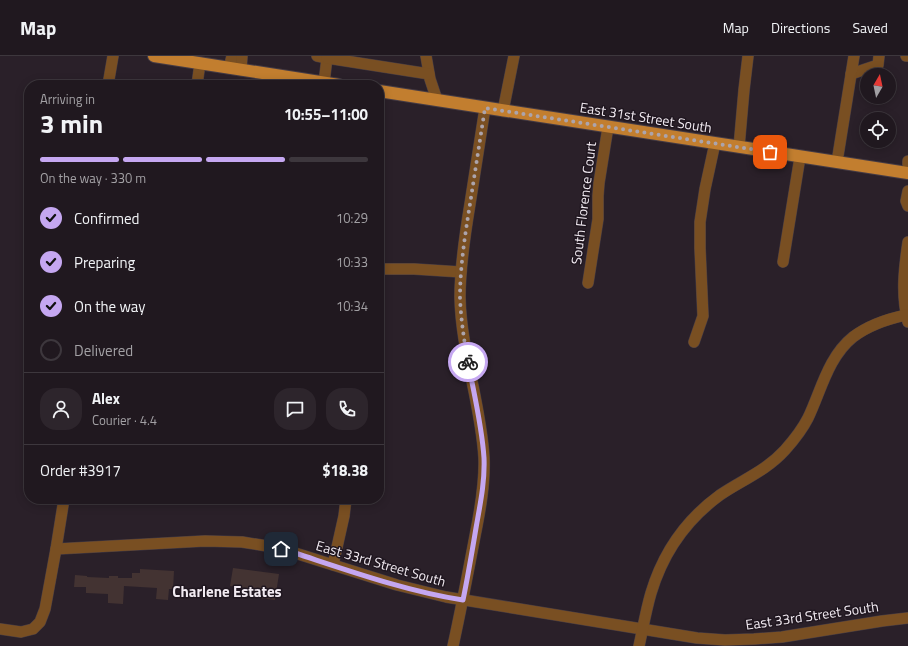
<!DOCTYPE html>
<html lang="en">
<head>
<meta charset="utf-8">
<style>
	:root { --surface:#20181f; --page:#2d252c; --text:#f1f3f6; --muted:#a2a0a4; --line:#3d373d; --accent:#c5a7f1 }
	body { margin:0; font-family:"Titillium Web",sans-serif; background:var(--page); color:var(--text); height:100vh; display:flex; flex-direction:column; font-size:15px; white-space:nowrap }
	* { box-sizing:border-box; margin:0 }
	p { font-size:13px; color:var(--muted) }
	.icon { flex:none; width:22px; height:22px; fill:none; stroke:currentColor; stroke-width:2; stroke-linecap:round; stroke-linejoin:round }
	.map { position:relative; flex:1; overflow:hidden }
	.panel { position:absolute; left:24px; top:24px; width:360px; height:424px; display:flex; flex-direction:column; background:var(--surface); border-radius:16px; box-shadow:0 2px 10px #0003,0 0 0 1px var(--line) }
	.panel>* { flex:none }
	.needle { width:26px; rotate:9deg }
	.fabs { position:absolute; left:860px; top:12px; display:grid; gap:8px }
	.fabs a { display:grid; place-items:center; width:36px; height:36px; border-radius:50%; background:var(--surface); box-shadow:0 2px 10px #0003,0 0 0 1px var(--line); font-size:20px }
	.pin { position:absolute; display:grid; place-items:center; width:34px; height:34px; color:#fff; margin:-17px; border-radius:8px; box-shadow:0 2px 6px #0006 }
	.courier { position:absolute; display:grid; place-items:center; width:40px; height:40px; margin:-20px; border:3px solid #c5a7f1; border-radius:50%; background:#fff; color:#222; box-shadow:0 1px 5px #0007 }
	.head em { font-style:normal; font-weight:700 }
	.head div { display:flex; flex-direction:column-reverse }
	.head { display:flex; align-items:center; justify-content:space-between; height:68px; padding:0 16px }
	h1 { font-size:26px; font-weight:700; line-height:30px }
	.bar { display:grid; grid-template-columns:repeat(4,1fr); gap:6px 4px; align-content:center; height:48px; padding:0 16px }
	.bar i { height:5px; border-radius:3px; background:var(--line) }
	.bar .active { background:var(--accent) }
	.bar p { grid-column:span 4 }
	.line { display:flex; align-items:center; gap:10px; padding:0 16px; border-top:1px solid var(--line) }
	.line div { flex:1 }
	.round { display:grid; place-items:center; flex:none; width:42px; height:42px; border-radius:16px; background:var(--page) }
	ol { padding:0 16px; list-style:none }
	li { display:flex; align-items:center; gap:12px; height:44px }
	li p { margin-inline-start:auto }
	li .icon { padding:4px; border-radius:50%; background:var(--accent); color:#111; stroke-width:4 }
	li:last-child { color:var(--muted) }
	li i { width:22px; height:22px; border:2px solid var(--line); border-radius:50% }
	header { display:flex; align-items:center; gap:24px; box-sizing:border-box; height:56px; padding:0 20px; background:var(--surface); border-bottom:1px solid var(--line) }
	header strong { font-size:19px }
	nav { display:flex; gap:22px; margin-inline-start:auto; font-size:14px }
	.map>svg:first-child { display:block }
	.building { fill:#433332 }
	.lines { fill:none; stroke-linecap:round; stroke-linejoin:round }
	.minor-casing { stroke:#463c45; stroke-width:12 }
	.major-casing { stroke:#463c45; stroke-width:14 }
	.minor { stroke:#794f22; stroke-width:11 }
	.major { stroke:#c27e2f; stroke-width:12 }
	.done { stroke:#aca4ac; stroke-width:4; stroke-dasharray:0 7.2 }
	.route { stroke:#c5a7f1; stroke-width:5 }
	.labels { text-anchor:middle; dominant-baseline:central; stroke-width:3; stroke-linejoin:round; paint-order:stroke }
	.street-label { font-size:14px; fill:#f2ebf2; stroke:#201720 }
	.neighbourhood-label { font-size:15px; font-weight:bold; fill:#f2ebf2; stroke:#201720 }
</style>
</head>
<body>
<header>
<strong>Map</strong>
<nav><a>Map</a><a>Directions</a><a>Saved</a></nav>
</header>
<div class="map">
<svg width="908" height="590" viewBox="0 0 908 590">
	<rect width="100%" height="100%" fill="#2a2029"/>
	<!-- building -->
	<g class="building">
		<path d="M233 512 279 518 275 544 260 542 261 534 230 530Z"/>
		<path d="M140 513 174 515 173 533H169L168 544 156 543 157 532 124 530 123 548 108 547V538L86 537V531H74L75 519 87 520V521L109 522V520H118V522H132V517H140Z"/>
	</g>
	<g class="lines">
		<defs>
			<g id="minor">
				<path d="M317 0 327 2 324 27"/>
				<path d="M426 0 430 23 437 44"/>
				<path d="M906 0H908"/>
				<path d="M327 2 429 18"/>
				<path d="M229 12 232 0"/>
				<path d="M241 14 242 0"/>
				<path d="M851 18 878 9 879 0"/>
				<path d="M108 29 113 0"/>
				<path d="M197 29 200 7"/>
				<path d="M503 55 514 0"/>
				<path d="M739 91 744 34 748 0"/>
				<path d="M908 105V109"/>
				<path d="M837 106 854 0"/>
				<path d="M908 135 906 145 908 150"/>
				<path d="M783 206 800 101"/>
				<path d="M379 213H414L461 216"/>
				<path d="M588 227 598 163V140L599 127 608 71"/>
				<path d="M908 266C901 239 904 213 908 186"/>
				<path d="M694 286 703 260 700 192V166L705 133 715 87"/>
				<path d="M56 493 205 485 242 486 267 490 295 497 397 529 446 541 697 582 725 584 754 583 782 581 882 565 908 562"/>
				<path d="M333 509 344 460 346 443"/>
				<path d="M0 573 21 576 33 573 40 566 45 553 56 493 64 443"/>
				<path d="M453 590C461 553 468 517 475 480 480 455 485 428 484 402 481 348 461 295 460 241 460 210 465 178 470 148 475 116 480 84 485 52"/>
				<path d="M639 590C643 572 646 554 651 537 663 497 687 463 720 439 742 424 766 415 785 394 793 385 802 374 808 362 821 335 828 301 853 281 869 269 887 263 906 259"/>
			</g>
			<g id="major">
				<path d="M154 0 339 29"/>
				<path d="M379 35 908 117"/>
			</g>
		</defs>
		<!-- minor casing -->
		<use href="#minor" class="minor-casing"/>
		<!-- major casing -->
		<use href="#major" class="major-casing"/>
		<!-- minor -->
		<use href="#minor" class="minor"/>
		<!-- major -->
		<use href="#major" class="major"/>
	</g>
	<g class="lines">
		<!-- done -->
		<path class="done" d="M468 306C464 284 461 264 460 242 460 211 465 179 470 148 475 116 480 84 485 52L770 96"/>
		<!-- route -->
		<path class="route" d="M281 493 295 497C350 515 406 535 463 544 468 520 472 496 476 472 480 449 485 426 484 402 482 370 474 338 468 306"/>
	</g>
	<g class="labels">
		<!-- street labels -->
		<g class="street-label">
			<text transform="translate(646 61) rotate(9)">East 31st Street South</text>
			<text transform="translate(583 147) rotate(-83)">South Florence Court</text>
			<text transform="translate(381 507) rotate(16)">East 33rd Street South</text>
			<text transform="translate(812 559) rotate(-8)">East 33rd Street South</text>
		</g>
		<!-- neighbourhood labels -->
		<g class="neighbourhood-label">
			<text x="227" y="535">Charlene Estates</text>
		</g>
	</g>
</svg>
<div class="fabs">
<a><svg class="needle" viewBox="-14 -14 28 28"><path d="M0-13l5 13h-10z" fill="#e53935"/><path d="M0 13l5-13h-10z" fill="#a2a0a4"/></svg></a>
<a><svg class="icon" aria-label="locate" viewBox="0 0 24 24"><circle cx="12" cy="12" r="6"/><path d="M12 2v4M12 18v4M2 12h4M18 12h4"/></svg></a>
</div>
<div class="pin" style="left:770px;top:96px;background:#ea580c"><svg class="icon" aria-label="bag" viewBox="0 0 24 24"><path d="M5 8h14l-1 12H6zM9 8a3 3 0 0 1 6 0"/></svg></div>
<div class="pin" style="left:281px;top:493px;background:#1f2937"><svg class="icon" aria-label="home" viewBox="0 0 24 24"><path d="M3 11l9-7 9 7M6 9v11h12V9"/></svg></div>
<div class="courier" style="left:468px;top:306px"><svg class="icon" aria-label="bike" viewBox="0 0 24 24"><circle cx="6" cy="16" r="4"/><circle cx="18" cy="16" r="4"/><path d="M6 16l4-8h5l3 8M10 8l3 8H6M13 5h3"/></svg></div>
<section class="panel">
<div class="head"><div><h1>3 min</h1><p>Arriving in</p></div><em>10:55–11:00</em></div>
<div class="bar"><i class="active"></i><i class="active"></i><i class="active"></i><i></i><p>On the way · 330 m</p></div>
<ol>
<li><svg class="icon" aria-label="check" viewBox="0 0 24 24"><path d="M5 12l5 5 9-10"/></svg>Confirmed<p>10:29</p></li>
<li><svg class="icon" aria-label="check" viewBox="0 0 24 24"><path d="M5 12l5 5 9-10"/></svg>Preparing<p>10:33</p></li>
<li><svg class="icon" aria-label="check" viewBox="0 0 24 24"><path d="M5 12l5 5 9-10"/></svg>On the way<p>10:34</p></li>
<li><i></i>Delivered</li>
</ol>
<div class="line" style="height:72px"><a class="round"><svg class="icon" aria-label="person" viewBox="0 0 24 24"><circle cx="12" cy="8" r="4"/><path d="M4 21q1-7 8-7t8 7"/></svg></a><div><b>Alex</b><p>Courier · 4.4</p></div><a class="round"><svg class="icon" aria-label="chat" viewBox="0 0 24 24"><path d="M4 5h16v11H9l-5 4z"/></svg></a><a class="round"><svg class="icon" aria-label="phone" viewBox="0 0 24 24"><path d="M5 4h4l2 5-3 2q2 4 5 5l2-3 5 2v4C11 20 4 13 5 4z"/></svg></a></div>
<div class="line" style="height:52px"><div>Order #3917</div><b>$18.38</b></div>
</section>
</div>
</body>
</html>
